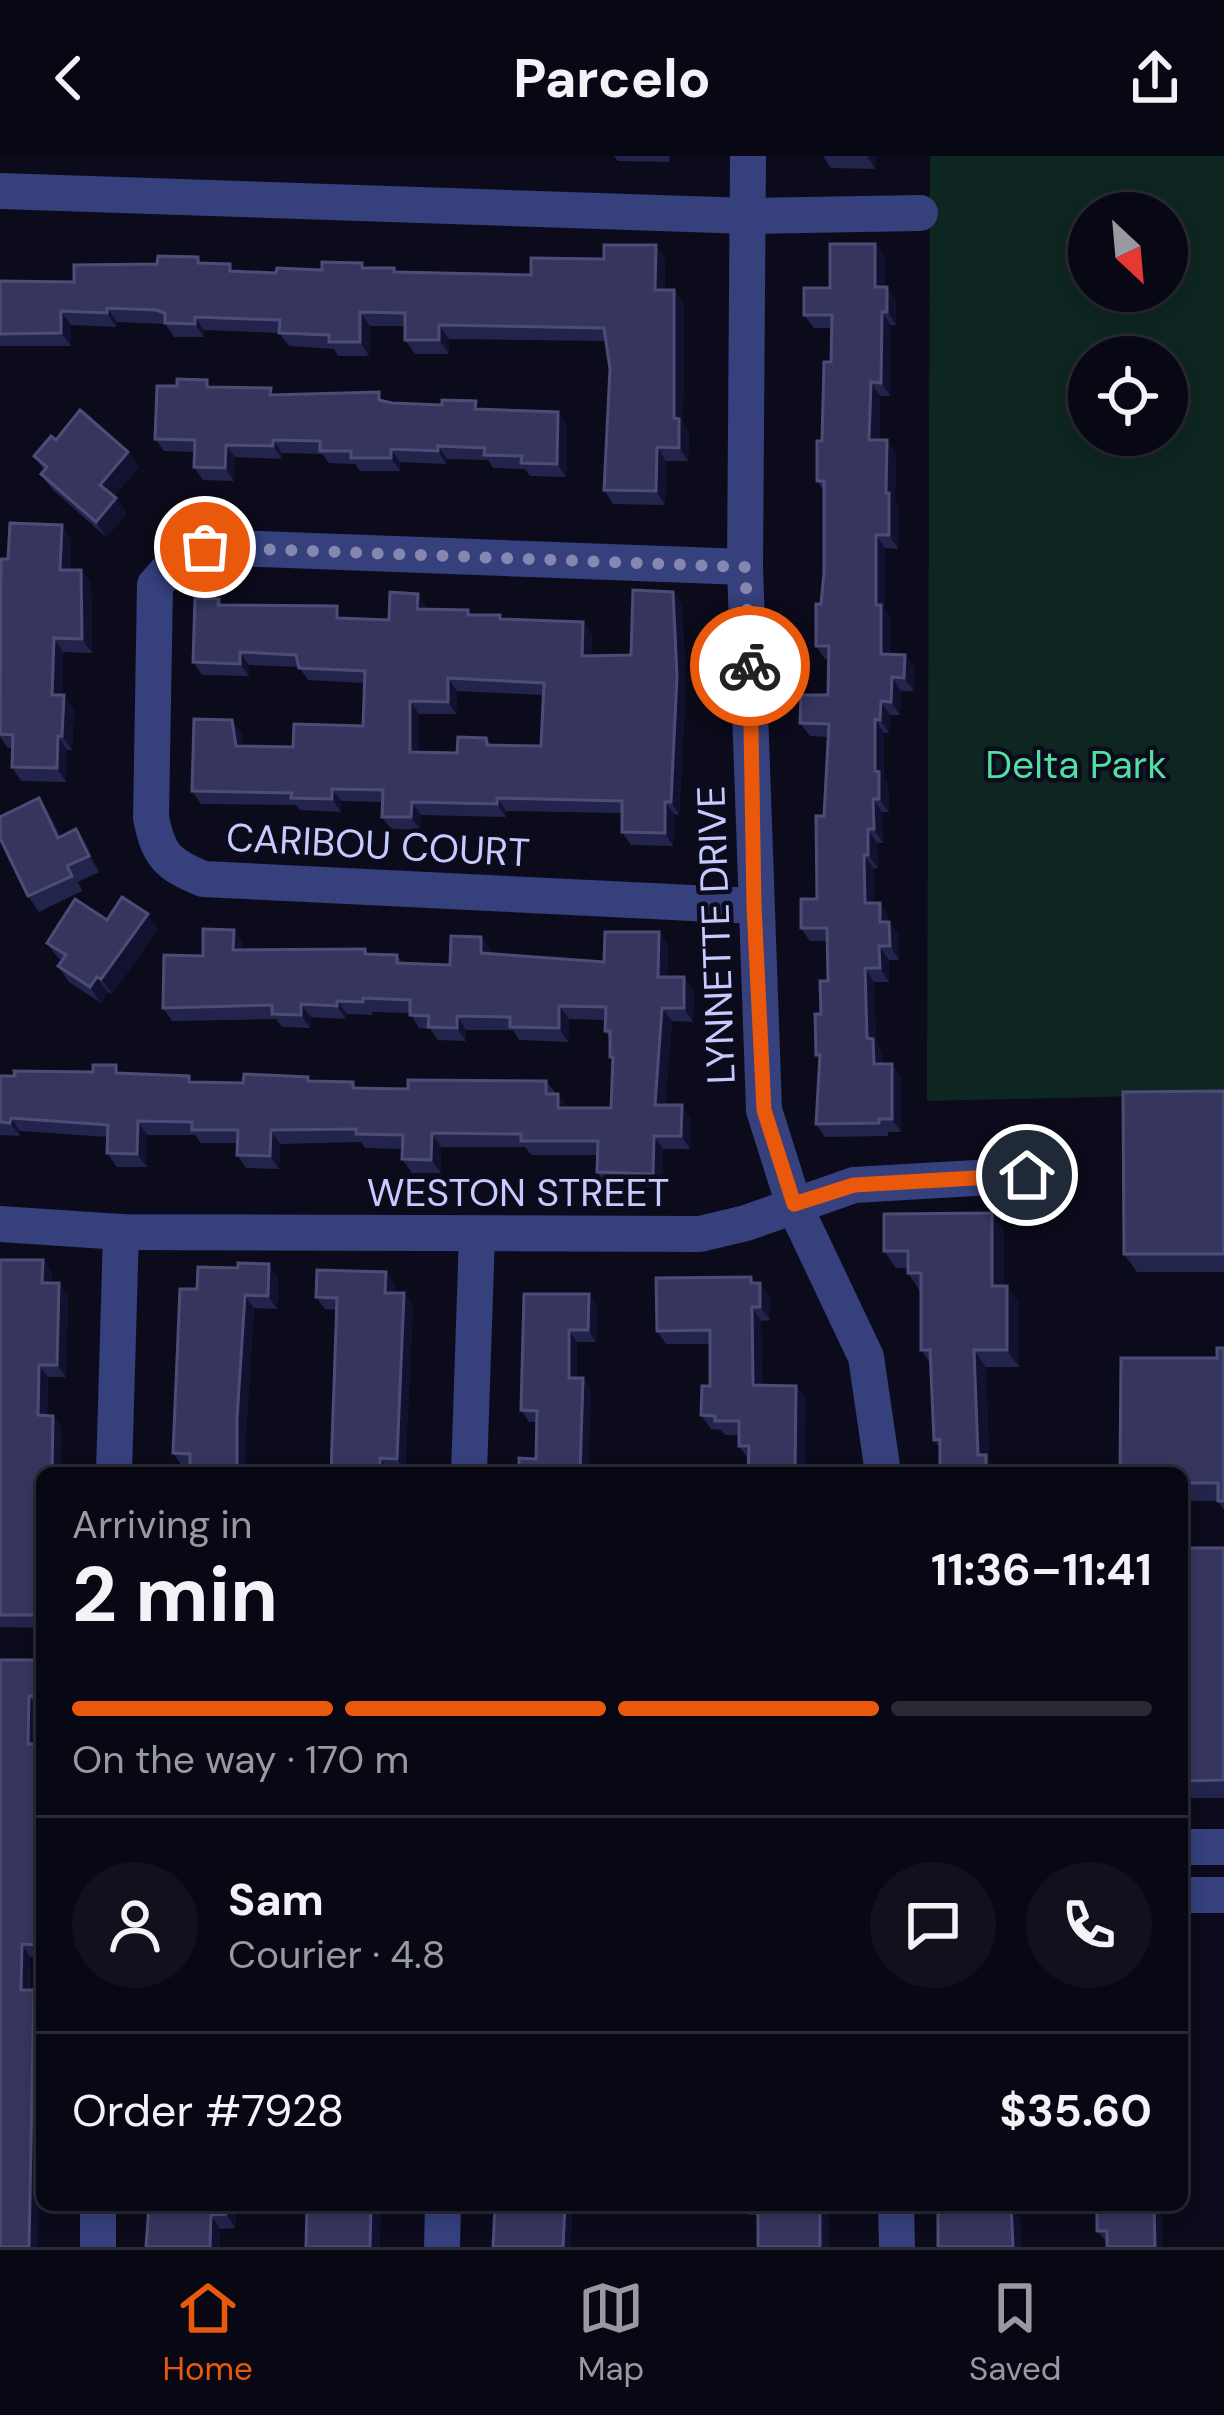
<!DOCTYPE html>
<html lang="en">
<head>
<meta charset="utf-8">
<style>
	:root { --surface:#080815; --page:#11111e; --text:#f1f3f6; --muted:#989aa0; --line:#292934; --accent:#ea580c }
	body { margin:0; font-family:"DM Sans",sans-serif; background:var(--page); color:var(--text); height:100vh; display:flex; flex-direction:column; font-size:45px; white-space:nowrap }
	* { box-sizing:border-box; margin:0 }
	p { font-size:39px; color:var(--muted) }
	.icon { flex:none; width:66px; height:66px; fill:none; stroke:currentColor; stroke-width:2; stroke-linecap:round; stroke-linejoin:round }
	.map { position:relative; flex:1; overflow:hidden }
	.details { position:absolute; left:36px; top:1311px; width:1152px; height:744px; display:flex; flex-direction:column; background:var(--surface); border-radius:18px; box-shadow:0 6px 18px #0003,0 0 0 3px var(--line) }
	.details>* { flex:none }
	.needle { width:78px; rotate:154deg }
	.controls { position:absolute; left:1068px; top:36px; display:grid; gap:24px }
	.controls a { display:grid; place-items:center; width:120px; height:120px; border-radius:50%; background:var(--surface); box-shadow:0 6px 18px #0003,0 0 0 3px var(--line); font-size:60px }
	.pin { position:absolute; display:grid; place-items:center; width:102px; height:102px; color:#fff; margin:-51px; border:6px solid #fff; border-radius:50%; box-shadow:0 3px 12px #0007 }
	.courier { position:absolute; display:grid; place-items:center; width:120px; height:120px; margin:-60px; border:9px solid #ea580c; border-radius:50%; background:#fff; color:#222; box-shadow:0 3px 15px #0007 }
	.headline em { font-style:normal; font-weight:700 }
	.headline div { display:flex; flex-direction:column-reverse }
	.headline { display:flex; align-items:center; justify-content:space-between; height:204px; padding:0 36px }
	h1 { font-size:78px; font-weight:700; line-height:90px }
	.bar { display:grid; grid-template-columns:repeat(4,1fr); gap:18px 12px; align-content:center; height:144px; padding:0 36px }
	.bar i { height:15px; border-radius:9px; background:var(--line) }
	.bar .active { background:var(--accent) }
	.bar p { grid-column:span 4 }
	.line { display:flex; align-items:center; gap:30px; padding:0 36px; border-top:3px solid var(--line) }
	.line div { flex:1 }
	.round { display:grid; place-items:center; flex:none; width:126px; height:126px; border-radius:63px; background:var(--page) }
	header { display:flex; justify-content:space-between; align-items:center; height:156px; padding:0 36px; background:var(--surface); font-size:54px; font-weight:700 }
	.tab-bar { display:flex; justify-content:space-around; align-items:center; height:168px; border-top:3px solid var(--line); background:var(--surface); font-size:33px; color:var(--muted) }
	.tab-bar a { display:grid; justify-items:center; gap:6px }
	.tab-bar .active { color:var(--accent) }
	.map>svg:first-child { display:block }
	.green { fill:#0e2621; fill-rule:evenodd }
	.lines { fill:none; stroke-linecap:round; stroke-linejoin:round }
	.minor { stroke:#35407c; stroke-width:36 }
	.wall { fill:#23244b; fill-rule:evenodd }
	.shaded-wall { fill:#121230 }
	.building { fill:#35355e; stroke:#4c4d77; stroke-width:3; fill-rule:evenodd }
	.done { stroke:#8587b0; stroke-width:12; stroke-dasharray:0 21.6 }
	.route { stroke:#ea580c; stroke-width:15 }
	.labels { text-anchor:middle; dominant-baseline:central; stroke-width:9; stroke-linejoin:round; paint-order:stroke }
	.park-label { font-size:39px; fill:#52dfa1; stroke:#0b0b1c }
	.street-label { font-size:39px; fill:#c6caff; stroke:#0b0b1c }
</style>
</head>
<body>
<header><svg class="icon" aria-label="back" viewBox="0 0 24 24"><path d="M15 5l-7 7 7 7"/></svg>Parcelo<svg class="icon" aria-label="share" viewBox="0 0 24 24"><path d="M12 15V3M7 8l5-5 5 5M5 13v7h14v-7"/></svg></header>
<div class="map">
<svg width="1224" height="2091" viewBox="0 0 1224 2091">
	<rect width="100%" height="100%" fill="#0b0b1c"/>
	<!-- green -->
	<path class="green" d="M930 0H1224V938L927 945ZM1089 57H1167V135H1089ZM1089 201H1167V279H1089Z"/>
	<g class="lines">
		<!-- minor -->
		<g class="minor">
			<path d="M748 0 745 411 764 954 794 1049 866 1201 883 1317"/>
			<path d="M0 35 749 60 920 57"/>
			<path d="M745 411 205 391 184 396 155 429 151 662C159 700 167 708 203 723L754 750"/>
			<path d="M0 1068 121 1076 700 1078 746 1067 854 1029 1027 1019"/>
			<path d="M114 1317 121 1076"/>
			<path d="M469 1317 477 1079"/>
			<path d="M1182 1691H1224"/>
			<path d="M1182 1739H1224"/>
			<path d="M896 2049 897 2091"/>
			<path d="M98 2091V2049"/>
			<path d="M442 2091 443 2049"/>
		</g>
	</g>
	<!-- wall -->
	<g class="wall">
		<path d="M614 0H670L669 6 618 5Z"/>
		<path d="M823 0H876L875 13 831 12Z"/>
		<path d="M875 88 885 101V131L896 144V169H891L890 240H880L879 284H887L896 297 895 346 899 350 898 393 885 392V455L890 462V499H905L915 512 914 535H901L900 559H890L889 577H884V622L888 629 889 656H882L883 687H877L878 712 874 713V747L889 761V766L899 779V804H889V826H874L876 886 882 896 883 908H892L901 921V976H888V980L825 981 816 968 819 904 816 899 821 858 828 825 827 785H810L801 772 817 743 824 660 828 581 810 580 800 567 828 539 829 503H825L816 490 824 417V335L817 325 831 206V172H814L804 159Z"/>
		<path d="M198 101 202 107 236 116 276 117 366 112H394L398 116 531 119 665 102V134L684 148 683 268 689 276 688 305H666L665 349 613 348 604 334 610 213 606 185 449 183V198H415L405 184V170H370L369 200H338L334 193 289 190 279 177 204 174V181H174L165 168 117 166 116 171 71 169V190H0V125L74 126Z"/>
		<path d="M213 231 275 238 481 253 567 269 566 321 530 320 525 313 493 312 488 304 447 303 446 308 400 306V315H360L355 308 329 307 322 298 282 297V303L235 301 234 325 203 324 194 311 195 296 164 295 155 283Z"/>
		<path d="M56 284 128 296 139 311 114 340 127 358 106 381 52 333 41 318 44 314 34 300Z"/>
		<path d="M71 383 70 414H81L91 428 92 497 63 496 62 539 74 553 72 594H67L66 626 21 625 12 611V592H8L0 581 1 403H8Z"/>
		<path d="M673 436 682 448 686 533 679 659 674 658 673 690 631 689 622 676V657L506 655V661L421 659 420 674 391 673 382 661V646L341 645V656L300 654 296 649 201 648 192 635 241 576 243 590 293 591 363 570 365 527 308 524 299 511 249 509V520L202 519 193 506 219 443 223 449 346 463 389 464 426 450V453L502 463 583 466 592 478 591 500 631 499ZM457 535 544 539 541 590 492 589 486 582 457 597 419 596V558H456Z"/>
		<path d="M39 642 49 657 61 681 76 673 87 689 99 716 78 726 82 735 39 756 28 740Z"/>
		<path d="M158 773 112 838 108 836 101 847 69 826 58 810 62 805 58 802 47 787Z"/>
		<path d="M234 774 243 788V794L365 793 369 798 397 799 403 808 450 809 481 781 491 794V798L604 806 659 776 668 789 667 821 694 835 693 866 672 865 665 949 691 963 690 993H663L662 1031 607 1030 597 1016 598 999H531L525 991H441V1017H412L402 1003 403 993 365 992 361 986 280 988 279 1013 246 1012 237 999V987H201L195 979H147V1011H117L107 997 108 981 20 975V980L0 979V920L121 917 193 926H353L357 932 408 933 546 925 568 952H611L613 905 610 901V882L605 875V864L569 863 568 886 519 884 513 874H466V885L438 884 430 873 419 872 410 857 372 856V859L347 858 346 863 311 861 310 872 282 871 276 863 172 865 163 852 203 800Z"/>
		<path d="M1224 935V1116H1137L1124 1098Z"/>
		<path d="M1004 1074V1130H1007L1019 1147V1211H986L989 1304 998 1316 1010 1317H940V1292L934 1284 931 1208 921 1194 920 1135 908 1117V1112H896L884 1095Z"/>
		<path d="M0 1104H43L52 1117 51 1127 68 1139 66 1221H48L47 1259 53 1260 62 1272 42 1317V1472L0 1471Z"/>
		<path d="M386 1116 395 1129V1137H404L413 1150 405 1315 331 1317 337 1154 325 1153 316 1141Z"/>
		<path d="M278 1121 277 1153 254 1152 246 1276V1317H190V1310H182L173 1297 197 1133Z"/>
		<path d="M756 1127 770 1141V1164L761 1165 762 1229 796 1230 806 1243 749 1304 739 1290V1279H725L721 1274 711 1273 701 1259 710 1230V1188H666L657 1175Z"/>
		<path d="M589 1138 597 1150 596 1186H577V1222H583L591 1234 588 1317H519L536 1303 537 1266H529L521 1254Z"/>
		<path d="M1224 1192V1354L1218 1345H1182V1317L1217 1202Z"/>
		<rect x="1182" y="1392" width="42" height="250"/>
		<path d="M0 1504H42V1552H38L37 1588H42V1801H30V1834L38 2091Z"/>
		<path d="M149 2049H236L235 2072 220 2073Z"/>
		<path d="M1162 2049 1107 2086 1097 2075Z"/>
	</g>
	<!-- shaded-wall -->
	<g class="shaded-wall">
		<path d="M867 0H876L875 13Z"/>
		<path d="M875 88 885 101V145L875 131Z"/>
		<path d="M656 89 665 102V147L655 134Z"/>
		<path d="M887 131 896 144V169L887 156Z"/>
		<path d="M674 134 684 148 683 268 689 276 688 305 679 292 674 262Z"/>
		<path d="M107 152 117 166 116 171 107 157Z"/>
		<path d="M61 155 71 169V190L61 177Z"/>
		<path d="M360 156 370 170 369 200 360 186Z"/>
		<path d="M882 156 891 169 890 240 881 227Z"/>
		<path d="M195 161 204 174V181L195 168Z"/>
		<path d="M439 169 449 183V198L439 184Z"/>
		<path d="M871 226 880 240 879 297 869 284Z"/>
		<path d="M558 256 567 269 566 321 557 308Z"/>
		<path d="M273 284 282 297V303L273 290Z"/>
		<path d="M887 284 896 297 895 346 899 350 898 393 889 379 886 337Z"/>
		<path d="M226 289 235 301 234 325 225 312Z"/>
		<path d="M438 290 447 303 446 308 438 295Z"/>
		<path d="M657 291 666 305 665 349 656 335Z"/>
		<path d="M391 293 400 306V315L391 302Z"/>
		<path d="M128 296 139 311 111 344 100 329Z"/>
		<path d="M116 342 127 358 106 381 96 366Z"/>
		<path d="M62 369 71 383 70 428 60 414Z"/>
		<path d="M876 379 885 392V455L890 462V512L881 498 876 449Z"/>
		<path d="M81 414 91 428 92 497 82 483Z"/>
		<path d="M673 436 682 448 686 533 679 659 671 646Z"/>
		<path d="M418 438 426 450V466L417 453Z"/>
		<path d="M583 466 592 478 591 513 582 500Z"/>
		<path d="M54 482 63 496 62 552 52 539Z"/>
		<path d="M240 496 249 509V520L240 508Z"/>
		<path d="M905 499 915 512 914 535 904 522Z"/>
		<path d="M892 521 901 535 900 559 891 546Z"/>
		<path d="M448 522 457 535 456 558 448 546Z"/>
		<path d="M64 539 74 553 72 594 62 580Z"/>
		<path d="M410 545 419 558V609L410 596Z"/>
		<path d="M881 545 890 559 889 577 880 564Z"/>
		<path d="M875 563 884 577V622L888 629 889 656 879 643 875 615Z"/>
		<path d="M232 564 241 576 245 602 236 590Z"/>
		<path d="M58 580 67 594 66 626 57 612Z"/>
		<path d="M332 633 341 645V656L332 643Z"/>
		<path d="M39 642 49 657 69 697 58 682Z"/>
		<path d="M497 642 506 655V661L497 648Z"/>
		<path d="M873 643 882 656 883 687 874 673Z"/>
		<path d="M412 646 421 659 420 674 411 661Z"/>
		<path d="M665 646 674 658 673 690 665 677Z"/>
		<path d="M76 673 87 689 99 716 89 700Z"/>
		<path d="M868 673 877 687 878 712 868 699Z"/>
		<path d="M864 699 874 713V761L865 747Z"/>
		<path d="M880 747 889 761V779L880 766Z"/>
		<path d="M148 758 158 773 112 838 101 823Z"/>
		<path d="M889 766 899 779V804L890 790Z"/>
		<path d="M234 774 243 788V807L233 794Z"/>
		<path d="M659 776 668 789 667 834 658 821Z"/>
		<path d="M481 781 491 794 490 810 481 797Z"/>
		<path d="M879 790 889 804V826L880 812Z"/>
		<path d="M865 812 874 826 876 886 882 896 883 921 874 908 867 882Z"/>
		<path d="M97 821 108 836 101 847 90 831Z"/>
		<path d="M684 821 694 835 693 866 684 852Z"/>
		<path d="M337 845 347 858 346 863 337 850Z"/>
		<path d="M301 848 311 861 310 872 301 859Z"/>
		<path d="M559 850 569 863 568 886 559 872Z"/>
		<path d="M662 852 672 865 664 962 655 949Z"/>
		<path d="M457 860 466 874V885L457 872Z"/>
		<path d="M892 908 901 921V976L892 963Z"/>
		<path d="M558 938 568 951 558 952Z"/>
		<path d="M682 949 691 963 690 993 681 980Z"/>
		<path d="M11 962 20 975V980L10 967Z"/>
		<path d="M138 965 147 979V1011L137 998Z"/>
		<path d="M271 974 280 988 279 1013 270 1000Z"/>
		<path d="M432 977 441 991V1017L431 1004Z"/>
		<path d="M654 980 663 993 662 1031 653 1018Z"/>
		<path d="M992 1057 1004 1074V1147L992 1130Z"/>
		<path d="M43 1104 52 1117 51 1139 42 1127Z"/>
		<path d="M269 1108 278 1121 277 1153 268 1140Z"/>
		<path d="M386 1116 395 1129 394 1150 385 1137Z"/>
		<path d="M751 1121 760 1134V1127L770 1141V1164L760 1151 751 1127Z"/>
		<path d="M59 1127 68 1139 66 1221 57 1209Z"/>
		<path d="M1007 1130 1019 1147V1211L1007 1194Z"/>
		<path d="M404 1137 413 1150 405 1315 397 1303Z"/>
		<path d="M589 1138 597 1150 596 1186 588 1174Z"/>
		<path d="M245 1139 254 1152 246 1276V1317H237V1263Z"/>
		<path d="M752 1151 761 1165 762 1243 753 1229Z"/>
		<path d="M569 1174 577 1186V1234L569 1222Z"/>
		<path d="M974 1194 986 1211 989 1304 998 1316 987 1317 978 1299Z"/>
		<path d="M39 1209 48 1221 47 1271 38 1259Z"/>
		<path d="M583 1222 591 1234 588 1317H580Z"/>
		<path d="M796 1230 806 1243 805 1317H795Z"/>
		<path d="M53 1260 62 1272 61 1317H52Z"/>
		<path d="M380 1302 389 1315V1317H380Z"/>
		<path d="M29 1540 38 1552 36 1600 28 1588Z"/>
		<path d="M42 1648V1793L39 1789Z"/>
		<path d="M22 1788 30 1801 29 1846 21 1834Z"/>
		<path d="M34 1834 42 1845V1887L38 2091H29Z"/>
		<path d="M226 2049H236L235 2072 226 2058Z"/>
		<path d="M371 2049H381L380 2091H370Z"/>
		<path d="M565 2049H573L571 2091H563Z"/>
		<rect x="820" y="2049" width="9" height="42"/>
		<path d="M1011 2049 1020 2062 1022 2091H1013Z"/>
		<path d="M1154 2049H1162V2091H1155Z"/>
		<path d="M211 2059 220 2073V2091H210Z"/>
	</g>
	<!-- building -->
	<g class="building">
		<path d="M830 88H875V131H887V156H882L881 227 871 226 869 284H887L886 337H889V379H876V449H881V498L905 499 904 522 892 521 891 546 881 545 880 564 875 563V615L879 616V643H873L874 673H868V699H864L865 747H880V766H889L890 790H879L880 812H865L867 882 873 883 874 908H892V963H879V967L816 968 820 899H816L815 858H821L820 825H828L827 772H801V743H817L816 660H824L829 568 800 567 801 539H828L829 490H816V448H821L824 417V325H817V285H822L824 206H831L832 159H804V132H830Z"/>
		<path d="M604 89H656L655 134H674V262L679 263V292L657 291 656 335 604 334 610 213 604 172 439 169V184H405V157L360 156V186H329V179L279 177 280 164 195 161V168L165 167V157L156 154 107 152V157L61 155V177L0 178V125L74 126V109L157 108 158 100 198 101V107L230 108V115L276 117 277 112 322 114V106L362 107V112H394V116L531 119V102L604 103Z"/>
		<path d="M177 223 207 224V231L271 232 270 239 379 236V244L392 247 442 249V244L476 245 475 253 558 256 557 308 521 307 522 300 484 299 485 292 438 290V295L391 293V302H351V295H320V285L273 284V290L226 289 225 312 194 311 195 284 155 283 157 230H177Z"/>
		<path d="M80 254 128 296 100 329 116 342 96 366 41 318 47 311 34 300 51 280 56 284Z"/>
		<path d="M10 367 62 369 60 414H81L82 483 54 482 52 539H64L62 580H58L57 612 12 611 13 579 0 578 1 403H8Z"/>
		<path d="M633 434 673 436 677 520 671 646H665V677L622 676V645L497 642V648L412 646 411 661H382L383 634 332 633V643L291 642 292 637 192 635 194 563 232 564 236 590 293 591 294 568 363 570 365 515 299 512 296 499 240 496V508L193 506 195 442 219 443 218 449 337 450V462L389 464 390 436 418 438 417 453 468 454V459H500V463L583 466 582 500 631 499ZM448 522 544 527 541 590 487 589 486 582 458 581 457 597 410 596V545L448 546Z"/>
		<path d="M39 642 58 682 76 673 89 700 67 710 72 720 28 740 0 682V661Z"/>
		<path d="M122 741 148 758 101 823 97 821 90 831 58 810 66 799 47 787 75 743 107 764Z"/>
		<path d="M203 773 234 774 233 794 365 793V798L397 799V807L450 809 451 780 481 781V797L604 806 605 776H659L658 821H684V852H662L655 949H682L681 980H654L653 1018 597 1016 598 985H521V978L432 977 431 1004 402 1003 403 979 356 978V973L271 974 270 1000 237 999 238 974H192V966L138 965 137 998 107 997 108 969 11 962 10 967 0 966V920H15L14 915 93 916V909H116V917L189 920V926L243 927 244 918 308 921V925L353 926V932L408 933V924L546 925V938H558V952H611L613 901H610V875H605L606 851 559 850V872L510 871V861L457 860V872L428 871 429 860 410 859V844L363 842V846L337 845V850L301 848V859L272 858V849L163 852 164 799 203 800Z"/>
		<path d="M1224 935V1098H1124L1123 936Z"/>
		<path d="M992 1057V1130H1007V1194H974L978 1299H986V1316L1009 1317H940V1283L934 1284 930 1194H921V1117H908V1095H884V1058Z"/>
		<path d="M0 1104H43L42 1127H59L57 1209H39L38 1259 53 1260 52 1317H42V1459H0Z"/>
		<path d="M238 1107 269 1108 268 1140 245 1139 237 1263V1317H190V1298L173 1297 180 1133H197L198 1111 238 1112Z"/>
		<path d="M317 1114 386 1116 385 1137H404L397 1303 380 1302V1317H331L337 1142 316 1141Z"/>
		<path d="M751 1121V1127H760V1151H752L753 1229 796 1230 795 1317H748L749 1290H739V1265H715V1260L701 1259 702 1230H710V1174L657 1175 656 1122Z"/>
		<path d="M524 1138H589L588 1174H569V1222H583L580 1317H519V1302L536 1303 537 1255 521 1254Z"/>
		<path d="M1217 1192H1224V1345H1218V1327H1182V1317H1120L1121 1202H1217Z"/>
		<path d="M1182 1392H1224V1624L1182 1625Z"/>
		<path d="M0 1504H42V1540H29L28 1588H42L39 1789 22 1788 21 1834H34L29 2091H0Z"/>
		<path d="M149 2049H226V2058L211 2059 210 2091H146Z"/>
		<path d="M307 2049H371L370 2091H306Z"/>
		<path d="M495 2049H565L563 2091H493Z"/>
		<path d="M750 2049H820V2091H758V2057H750Z"/>
		<path d="M938 2049H1011L1013 2091H938Z"/>
		<path d="M1097 2049H1154L1155 2091H1107V2075H1097Z"/>
	</g>
	<g class="lines">
		<!-- done -->
		<path class="done" d="M205 391 745 411 750 510"/>
		<!-- route -->
		<path class="route" d="M750 510 754 750 764 954 794 1048 854 1029 1027 1019"/>
	</g>
	<g class="labels">
		<!-- park labels -->
		<g class="park-label">
			<text x="1076" y="608">Delta Park</text>
		</g>
		<!-- street labels -->
		<g class="street-label">
			<text transform="translate(378 689) rotate(3)">CARIBOU COURT</text>
			<text transform="translate(716 779) rotate(-92)">LYNNETTE DRIVE</text>
			<text x="518" y="1036">WESTON STREET</text>
		</g>
	</g>
</svg>
<div class="controls">
<a><svg class="needle" viewBox="-14 -14 28 28"><path d="M0-13l5 13h-10z" fill="#e53935"/><path d="M0 13l5-13h-10z" fill="#989aa0"/></svg></a>
<a><svg class="icon" aria-label="locate" viewBox="0 0 24 24"><circle cx="12" cy="12" r="6"/><path d="M12 2v4M12 18v4M2 12h4M18 12h4"/></svg></a>
</div>
<div class="pin" style="left:205px;top:391px;background:#ea580c"><svg class="icon" aria-label="bag" viewBox="0 0 24 24"><path d="M5 8h14l-1 12H6zM9 8a3 3 0 0 1 6 0"/></svg></div>
<div class="pin" style="left:1027px;top:1019px;background:#1f2937"><svg class="icon" aria-label="home" viewBox="0 0 24 24"><path d="M3 11l9-7 9 7M6 9v11h12V9"/></svg></div>
<div class="courier" style="left:750px;top:510px"><svg class="icon" aria-label="bike" viewBox="0 0 24 24"><circle cx="6" cy="16" r="4"/><circle cx="18" cy="16" r="4"/><path d="M6 16l4-8h5l3 8M10 8l3 8H6M13 5h3"/></svg></div>
<section class="details">
<div class="headline"><div><h1>2 min</h1><p>Arriving in</p></div><em>11:36–11:41</em></div>
<div class="bar"><i class="active"></i><i class="active"></i><i class="active"></i><i></i><p>On the way · 170 m</p></div>
<div class="line" style="height:216px"><a class="round"><svg class="icon" aria-label="person" viewBox="0 0 24 24"><circle cx="12" cy="8" r="4"/><path d="M4 21q1-7 8-7t8 7"/></svg></a><div><b>Sam</b><p>Courier · 4.8</p></div><a class="round"><svg class="icon" aria-label="chat" viewBox="0 0 24 24"><path d="M4 5h16v11H9l-5 4z"/></svg></a><a class="round"><svg class="icon" aria-label="phone" viewBox="0 0 24 24"><path d="M5 4h4l2 5-3 2q2 4 5 5l2-3 5 2v4C11 20 4 13 5 4z"/></svg></a></div>
<div class="line" style="height:156px"><div>Order #7928</div><b>$35.60</b></div>
</section>
</div>
<nav class="tab-bar">
<a class="active"><svg class="icon" aria-label="home" viewBox="0 0 24 24"><path d="M3 11l9-7 9 7M6 9v11h12V9"/></svg>Home</a>
<a><svg class="icon" aria-label="map" viewBox="0 0 24 24"><path d="M3 6l6-2 6 2 6-2v14l-6 2-6-2-6 2zM9 4v14M15 6v14"/></svg>Map</a>
<a><svg class="icon" aria-label="saved" viewBox="0 0 24 24"><path d="M7 4h10v16l-5-4-5 4z"/></svg>Saved</a>
</nav>
</body>
</html>
